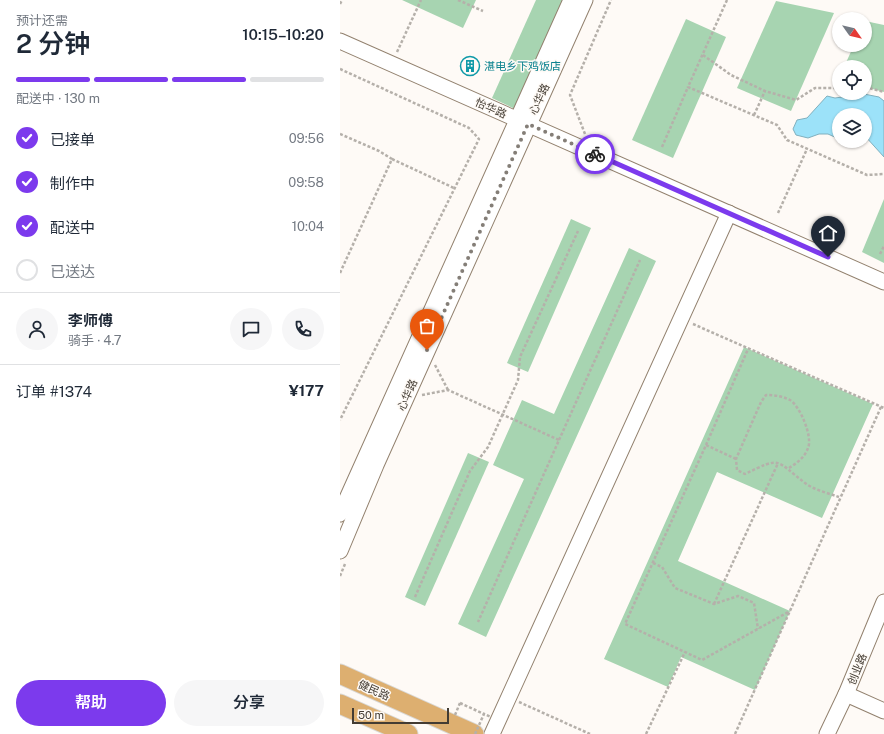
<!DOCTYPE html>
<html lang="zh">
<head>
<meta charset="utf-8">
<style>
	:root { --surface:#fff; --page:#f6f6f7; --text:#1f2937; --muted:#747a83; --line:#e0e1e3; --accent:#7c3aed }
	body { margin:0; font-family:"Public Sans","Noto Sans SC",sans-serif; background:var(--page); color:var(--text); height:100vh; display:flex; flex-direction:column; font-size:15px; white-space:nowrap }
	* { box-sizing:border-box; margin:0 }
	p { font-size:13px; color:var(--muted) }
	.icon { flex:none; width:22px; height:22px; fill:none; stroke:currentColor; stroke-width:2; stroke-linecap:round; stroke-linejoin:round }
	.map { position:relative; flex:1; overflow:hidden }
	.drawer { display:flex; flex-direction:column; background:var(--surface); width:340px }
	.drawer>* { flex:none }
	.needle { width:26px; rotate:124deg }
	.fabs { position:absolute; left:492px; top:12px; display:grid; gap:8px }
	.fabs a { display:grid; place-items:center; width:40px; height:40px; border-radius:50%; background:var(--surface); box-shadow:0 1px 3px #0004; font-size:20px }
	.scale { position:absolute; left:12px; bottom:10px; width:97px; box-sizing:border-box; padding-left:4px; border:2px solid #433c33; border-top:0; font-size:11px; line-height:14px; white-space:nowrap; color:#433c33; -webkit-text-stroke:3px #fefaf6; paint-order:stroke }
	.pin { position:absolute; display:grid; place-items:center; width:34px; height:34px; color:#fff; margin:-41px -17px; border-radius:50% 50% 50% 0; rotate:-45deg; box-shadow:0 0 4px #0007 }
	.pin .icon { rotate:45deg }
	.courier { position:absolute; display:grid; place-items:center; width:40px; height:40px; margin:-20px; border:3px solid #7c3aed; border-radius:50%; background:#fff; color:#222; box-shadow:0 1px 5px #0007 }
	.head em { font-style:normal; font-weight:600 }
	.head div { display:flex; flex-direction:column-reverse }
	.head { display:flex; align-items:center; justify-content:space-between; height:68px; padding:0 16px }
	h1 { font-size:26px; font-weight:600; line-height:30px }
	.bar { display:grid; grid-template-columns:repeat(4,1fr); gap:6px 4px; align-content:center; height:48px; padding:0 16px }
	.bar i { height:5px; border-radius:3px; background:var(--line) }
	.bar .on { background:var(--accent) }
	.bar p { grid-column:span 4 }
	.line { display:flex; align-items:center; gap:10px; padding:0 16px; border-top:1px solid var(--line) }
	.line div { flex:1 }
	.round { display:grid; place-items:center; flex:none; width:42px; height:42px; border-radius:21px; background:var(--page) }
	ol { padding:0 16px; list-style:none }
	li { display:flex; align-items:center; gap:12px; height:44px }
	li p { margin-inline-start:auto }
	li .icon { padding:4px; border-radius:50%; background:var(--accent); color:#fff; stroke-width:4 }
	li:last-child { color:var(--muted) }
	li i { width:22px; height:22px; border:2px solid var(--line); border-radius:50% }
	.cta { display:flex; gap:8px; margin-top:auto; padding:8px 16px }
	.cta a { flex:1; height:46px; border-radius:24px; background:var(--accent); color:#fff; font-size:16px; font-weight:600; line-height:46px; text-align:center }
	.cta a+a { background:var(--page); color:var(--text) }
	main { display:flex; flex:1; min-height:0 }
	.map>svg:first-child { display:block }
	.green { fill:#a7d4b1 }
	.water { fill:#9ce2f9; stroke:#81b0be }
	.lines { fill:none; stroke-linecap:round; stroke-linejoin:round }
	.minor-casing { stroke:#92816e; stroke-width:17 }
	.major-casing { stroke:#d9d8d6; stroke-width:21 }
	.path { stroke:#b5b0aa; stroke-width:2.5; stroke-dasharray:3 2; stroke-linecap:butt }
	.minor { stroke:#fff; stroke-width:15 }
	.major { stroke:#ddaf70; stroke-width:19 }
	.path-bridge { stroke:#b5b0aa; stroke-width:2.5; stroke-dasharray:3 2; stroke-linecap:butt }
	.done { stroke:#847e77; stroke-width:4; stroke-dasharray:0 7.2 }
	.route { stroke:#7c3aed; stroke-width:5 }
	.labels { text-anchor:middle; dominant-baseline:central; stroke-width:3; stroke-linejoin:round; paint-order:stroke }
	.culture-label { font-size:11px; fill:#0d838f; stroke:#fefaf6; text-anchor:start }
	.street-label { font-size:11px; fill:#433c33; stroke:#fefaf6 }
</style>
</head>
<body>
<main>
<section class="drawer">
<div class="head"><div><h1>2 分钟</h1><p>预计还需</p></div><em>10:15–10:20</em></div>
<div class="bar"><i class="on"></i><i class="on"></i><i class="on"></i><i></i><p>配送中 · 130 m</p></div>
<ol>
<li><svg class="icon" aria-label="check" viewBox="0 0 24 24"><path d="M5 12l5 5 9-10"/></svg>已接单<p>09:56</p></li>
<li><svg class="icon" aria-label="check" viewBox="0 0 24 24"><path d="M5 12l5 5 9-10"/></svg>制作中<p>09:58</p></li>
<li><svg class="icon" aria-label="check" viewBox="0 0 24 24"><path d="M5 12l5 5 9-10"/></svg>配送中<p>10:04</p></li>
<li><i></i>已送达</li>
</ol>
<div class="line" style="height:72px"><a class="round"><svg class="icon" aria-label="person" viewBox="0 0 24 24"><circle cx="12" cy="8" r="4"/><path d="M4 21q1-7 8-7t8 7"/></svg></a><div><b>李师傅</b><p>骑手 · 4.7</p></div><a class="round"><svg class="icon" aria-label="chat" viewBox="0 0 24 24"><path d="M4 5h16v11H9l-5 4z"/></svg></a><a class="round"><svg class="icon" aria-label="phone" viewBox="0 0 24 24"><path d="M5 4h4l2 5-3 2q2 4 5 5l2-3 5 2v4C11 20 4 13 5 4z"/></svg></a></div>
<div class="line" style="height:52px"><div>订单 #1374</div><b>¥177</b></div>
<div class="cta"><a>帮助</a><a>分享</a></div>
</section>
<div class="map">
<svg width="544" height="734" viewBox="0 0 544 734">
	<rect width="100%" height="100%" fill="#fefaf6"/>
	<!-- green -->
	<g class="green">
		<path d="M62 0H136L123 28Z"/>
		<path d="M196 0H224L175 109 152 98Z"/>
		<path d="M436 1 494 13 451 111 397 88Z"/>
		<path d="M346 19 386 37 333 158 292 140Z"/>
		<path d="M525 21 544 25V92L525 87V67H504L514 45H525Z"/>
		<path d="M544 199V263L522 252Z"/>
		<path d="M231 219 251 228 188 372 167 363Z"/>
		<path d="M289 248 316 261 146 637 118 624 184 479 153 465 182 400 214 414Z"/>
		<path d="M404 347 533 404 482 518 377 472 338 561 450 611 415 690 341 657 328 687 264 659Z"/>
		<path d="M128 453 149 462 85 606 65 597Z"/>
	</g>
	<!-- water -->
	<path class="water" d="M524 94 539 97 544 101V157L525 136V115H499V139L488 134H479L468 138 456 135 453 129 457 120 467 118 487 96 495 98Z"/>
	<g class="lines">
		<defs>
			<g id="minor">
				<path d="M0 41 544 282"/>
				<path d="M0 514 231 0"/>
				<path d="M0 551 36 465 245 0"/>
				<path d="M506 694 544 711"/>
				<path d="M152 734 389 213"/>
				<path d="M487 734 506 694 544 602"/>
			</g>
			<g id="major">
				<path d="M0 674 134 734"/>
				<path d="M0 704 68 734"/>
			</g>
		</defs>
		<!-- minor casing -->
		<use href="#minor" class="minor-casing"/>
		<!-- major casing -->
		<use href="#major" class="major-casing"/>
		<!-- path -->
		<g class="path">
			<path d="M118 0 143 11"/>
			<path d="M387 0 348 87 437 125 447 140 527 175 544 174"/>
			<path d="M0 4 2 0"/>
			<path d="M57 52 81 0"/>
			<path d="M363 55 391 75 425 91 456 100 475 88H499"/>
			<path d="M0 69 129 128 139 139 0 420"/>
			<path d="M525 87 544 92"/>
			<path d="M414 115 425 91"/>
			<path d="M0 134 39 151 52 159 0 273"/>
			<path d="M245 134 230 95 271 0"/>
			<path d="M322 147 348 87"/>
			<path d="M52 159 114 188"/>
			<path d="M438 213 467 149"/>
			<path d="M540 254 544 246"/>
			<path d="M353 324 544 408"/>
			<path d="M95 365 108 390"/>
			<path d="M82 395 108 390 219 440 138 622"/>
			<path d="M219 440 300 260"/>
			<path d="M366 445 408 349"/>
			<path d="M396 459 366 445 285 624 362 660 450 611"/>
			<path d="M449 468C457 463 465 457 468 448 473 437 460 406 450 400 442 396 434 395 426 395L421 402 396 459 397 470 405 474C442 456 435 460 465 483 474 490 488 493 499 497"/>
			<path d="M313 563 322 567 335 588 374 604 398 596 414 603 418 629"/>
			<path d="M0 576 5 564"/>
			<path d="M75 597 130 471 148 447 178 380 180 357 238 231"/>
			<path d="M374 604 438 463"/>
			<path d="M179 702 250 734"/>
			<path d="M120 703 144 714"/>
			<path d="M306 734 345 652"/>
			<path d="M395 734 541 407"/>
		</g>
		<!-- minor -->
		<use href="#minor" class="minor"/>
		<!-- major -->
		<use href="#major" class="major"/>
		<!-- path-bridge -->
		<g class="path-bridge">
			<path d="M115 715 120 703"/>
			<path d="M135 734 144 714 151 717"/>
		</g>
	</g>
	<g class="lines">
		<!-- done -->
		<path class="done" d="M87 350 188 124 255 154"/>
		<!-- route -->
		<path class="route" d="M255 154 488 257"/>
	</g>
	<!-- icons -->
	<defs>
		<symbol id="building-ring" viewBox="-11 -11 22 22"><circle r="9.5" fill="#fefaf6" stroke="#0f9aa8" stroke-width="1.5"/><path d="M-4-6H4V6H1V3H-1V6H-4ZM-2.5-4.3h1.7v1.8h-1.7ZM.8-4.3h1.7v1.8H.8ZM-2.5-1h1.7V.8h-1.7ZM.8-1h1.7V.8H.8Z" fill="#0f9aa8"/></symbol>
	</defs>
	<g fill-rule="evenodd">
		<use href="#building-ring" x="119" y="55" width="22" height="22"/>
	</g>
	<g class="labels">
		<!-- culture labels -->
		<g class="culture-label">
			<text x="144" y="66">湛电乡下鸡饭店</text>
		</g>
		<!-- street labels -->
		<g class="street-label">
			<text transform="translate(199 99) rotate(-65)">心华路</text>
			<text transform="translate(151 108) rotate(24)">怡华路</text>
			<text transform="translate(67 395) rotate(-66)">心华路</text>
			<text transform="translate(517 669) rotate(-68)">创业路</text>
			<text transform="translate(34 690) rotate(24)">健民路</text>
		</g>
	</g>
</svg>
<div class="fabs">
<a><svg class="needle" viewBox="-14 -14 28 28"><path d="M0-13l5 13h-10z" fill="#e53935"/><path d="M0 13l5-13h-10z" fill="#747a83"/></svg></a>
<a><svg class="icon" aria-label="locate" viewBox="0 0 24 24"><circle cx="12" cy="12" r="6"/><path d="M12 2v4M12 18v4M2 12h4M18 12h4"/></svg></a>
<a><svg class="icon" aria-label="layers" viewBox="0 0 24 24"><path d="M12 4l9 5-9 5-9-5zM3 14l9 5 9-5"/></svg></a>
</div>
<div class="scale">50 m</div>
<div class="pin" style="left:87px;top:350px;background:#ea580c"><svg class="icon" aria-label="bag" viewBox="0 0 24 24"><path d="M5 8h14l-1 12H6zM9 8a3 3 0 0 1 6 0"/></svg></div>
<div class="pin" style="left:488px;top:257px;background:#1f2937"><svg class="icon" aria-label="home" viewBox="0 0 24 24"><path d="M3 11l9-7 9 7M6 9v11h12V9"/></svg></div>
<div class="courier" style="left:255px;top:154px"><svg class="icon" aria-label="bike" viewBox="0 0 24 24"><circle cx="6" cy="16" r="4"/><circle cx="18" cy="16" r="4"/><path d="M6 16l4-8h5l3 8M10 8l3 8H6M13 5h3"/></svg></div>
</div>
</main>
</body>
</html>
